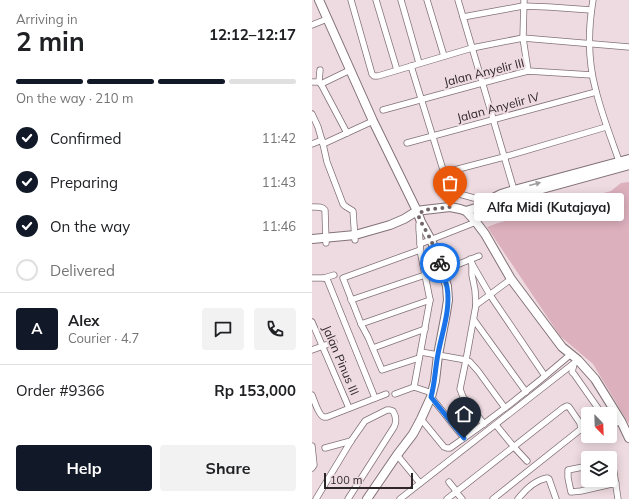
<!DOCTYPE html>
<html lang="en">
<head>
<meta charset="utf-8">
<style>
	:root { --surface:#fff; --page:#f2f2f2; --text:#202124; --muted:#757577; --line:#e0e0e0; --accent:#111827 }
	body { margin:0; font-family:Mulish,sans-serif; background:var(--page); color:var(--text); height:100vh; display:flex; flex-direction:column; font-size:15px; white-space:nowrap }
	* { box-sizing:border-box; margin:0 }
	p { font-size:13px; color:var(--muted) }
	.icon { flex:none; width:22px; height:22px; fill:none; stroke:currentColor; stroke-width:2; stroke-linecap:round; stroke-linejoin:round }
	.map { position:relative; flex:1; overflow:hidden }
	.panel { display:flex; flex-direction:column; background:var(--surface); width:312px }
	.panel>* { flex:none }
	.needle { width:26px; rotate:157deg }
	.tools { position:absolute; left:269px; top:407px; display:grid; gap:8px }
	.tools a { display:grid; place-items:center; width:36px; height:36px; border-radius:4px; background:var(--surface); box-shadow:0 2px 10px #0003; font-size:20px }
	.scale { position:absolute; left:12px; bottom:10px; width:89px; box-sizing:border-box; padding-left:4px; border:2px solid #2d2628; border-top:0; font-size:11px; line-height:14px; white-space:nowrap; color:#2d2628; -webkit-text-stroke:3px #eedbe1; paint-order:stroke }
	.pin { position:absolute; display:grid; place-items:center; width:34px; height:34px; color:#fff; margin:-41px -17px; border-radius:50% 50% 50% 0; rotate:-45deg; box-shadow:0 0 4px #0007 }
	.pin .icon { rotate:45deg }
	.courier { position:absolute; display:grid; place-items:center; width:40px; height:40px; margin:-20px; border:3px solid #1a73e8; border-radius:50%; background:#fff; color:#222; box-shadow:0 1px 5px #0007 }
	.bubble { position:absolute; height:28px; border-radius:4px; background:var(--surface); box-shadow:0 2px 10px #0003; font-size:13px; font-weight:700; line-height:28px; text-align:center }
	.headline em { font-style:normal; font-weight:700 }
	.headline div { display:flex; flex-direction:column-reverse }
	.headline { display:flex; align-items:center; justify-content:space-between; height:68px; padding:0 16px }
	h1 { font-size:26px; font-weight:700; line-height:30px }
	.bar { display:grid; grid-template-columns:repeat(4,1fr); gap:6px 4px; align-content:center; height:48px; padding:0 16px }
	.bar i { height:5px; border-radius:3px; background:var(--line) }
	.bar .current { background:var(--accent) }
	.bar p { grid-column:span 4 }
	.line { display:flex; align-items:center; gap:10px; padding:0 16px; border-top:1px solid var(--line) }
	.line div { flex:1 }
	.round { display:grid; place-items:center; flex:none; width:42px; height:42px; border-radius:4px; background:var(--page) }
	ol { padding:0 16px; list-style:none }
	li { display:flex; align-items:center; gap:12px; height:44px }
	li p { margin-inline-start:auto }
	li .icon { padding:4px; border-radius:50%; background:var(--accent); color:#fff; stroke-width:4 }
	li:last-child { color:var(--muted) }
	li i { width:22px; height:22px; border:2px solid var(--line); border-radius:50% }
	.cta { display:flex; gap:8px; margin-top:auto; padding:8px 16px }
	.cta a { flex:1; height:46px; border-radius:4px; background:var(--accent); color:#fff; font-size:16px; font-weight:700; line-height:46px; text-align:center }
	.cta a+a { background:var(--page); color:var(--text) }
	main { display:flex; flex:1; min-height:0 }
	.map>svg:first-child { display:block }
	.green { fill:#ddb0be }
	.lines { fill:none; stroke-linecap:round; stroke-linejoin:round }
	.street-casing { stroke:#827276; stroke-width:7 }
	.secondary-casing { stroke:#827276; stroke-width:10 }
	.street { stroke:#fff; stroke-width:5.5 }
	.secondary { stroke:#fff; stroke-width:8 }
	.oneway { fill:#a09d9e }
	.done { stroke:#716569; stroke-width:4; stroke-dasharray:0 7.2 }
	.route { stroke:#1a73e8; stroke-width:5 }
	.labels { text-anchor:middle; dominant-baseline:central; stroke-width:4; stroke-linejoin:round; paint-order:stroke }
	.street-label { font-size:12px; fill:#2d2628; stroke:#eedbe1 }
</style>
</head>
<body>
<main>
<section class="panel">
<div class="headline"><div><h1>2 min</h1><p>Arriving in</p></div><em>12:12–12:17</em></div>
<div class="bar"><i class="current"></i><i class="current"></i><i class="current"></i><i></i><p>On the way · 210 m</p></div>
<ol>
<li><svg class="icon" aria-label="check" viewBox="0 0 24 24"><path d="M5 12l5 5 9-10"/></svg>Confirmed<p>11:42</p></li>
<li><svg class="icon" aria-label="check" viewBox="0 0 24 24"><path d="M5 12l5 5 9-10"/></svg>Preparing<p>11:43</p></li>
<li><svg class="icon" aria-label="check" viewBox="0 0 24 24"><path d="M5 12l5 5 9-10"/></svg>On the way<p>11:46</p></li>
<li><i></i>Delivered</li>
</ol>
<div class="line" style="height:72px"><b class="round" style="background:var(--accent);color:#fff">A</b><div><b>Alex</b><p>Courier · 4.7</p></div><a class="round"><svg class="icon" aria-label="chat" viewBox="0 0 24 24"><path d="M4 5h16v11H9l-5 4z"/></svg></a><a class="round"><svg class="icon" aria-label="phone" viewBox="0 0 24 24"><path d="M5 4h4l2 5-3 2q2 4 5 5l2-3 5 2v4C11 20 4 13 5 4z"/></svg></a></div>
<div class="line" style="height:52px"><div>Order #9366</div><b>Rp 153,000</b></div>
<div class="cta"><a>Help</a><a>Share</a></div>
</section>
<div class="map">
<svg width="317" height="499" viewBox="0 0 317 499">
	<rect width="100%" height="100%" fill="#eedbe1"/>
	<!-- green -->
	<path class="green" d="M317 182V424L281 364 248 336 175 227 186 223 299 191 309 183Z"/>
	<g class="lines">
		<defs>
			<g id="street">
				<path d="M39 0 60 74 62 76H66L160 48 211 38 317 47"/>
				<path d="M64 0 85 70"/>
				<path d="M89 0 107 63"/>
				<path d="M115 0 132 56"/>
				<path d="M146 0 202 190"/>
				<path d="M212 0 211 38 216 71"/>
				<path d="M281 0C276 30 276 62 284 91 290 115 299 138 307 161"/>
				<path d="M151 17 211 6 237 7 279 10"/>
				<path d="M0 25 15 19"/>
				<path d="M99 66 136 186 140 192 173 201 175 202"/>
				<path d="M0 82H7L9 84 35 133"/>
				<path d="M7 82 8 70"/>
				<path d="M9 84 38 70"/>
				<path d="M71 110 170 83 216 71 280 75"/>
				<path d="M0 114 6 127 11 144 15 162 31 204 33 206 41 211 43 240"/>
				<path d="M95 143 284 92"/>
				<path d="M0 144 10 140"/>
				<path d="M11 144 61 121"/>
				<path d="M131 173 192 157 294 127"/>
				<path d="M0 207C5 207 10 206 13 210L14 243"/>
				<path d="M108 244 164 222"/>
				<path d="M158 259 160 264 178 295 233 376"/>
				<path d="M147 264 167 256"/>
				<path d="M160 264V275L163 290 164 305 154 360 148 389 151 397 172 424"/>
				<path d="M0 278H12L22 275"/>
				<path d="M12 278 15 279 63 398"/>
				<path d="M39 300 113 275"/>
				<path d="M164 305 199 279"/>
				<path d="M162 320 214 392"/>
				<path d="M0 322 37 408"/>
				<path d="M49 324 118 300"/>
				<path d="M61 348 113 329"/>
				<path d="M0 350 22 342"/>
				<path d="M109 352 154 360 158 362 166 371 193 408"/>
				<path d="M107 358 70 370 56 337 49 324 31 278 108 250"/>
				<path d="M262 364 260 372 262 374 290 414"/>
				<path d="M102 387 118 300 109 255 107 229V224L109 222"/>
				<path d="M83 394 102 387 120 393"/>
				<path d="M0 395C2 400 7 416 12 417 13 417 14 417 15 417L74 394"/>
				<path d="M119 397 152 438"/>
				<path d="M109 419 132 447 135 448H138C180 419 220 388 259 354"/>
				<path d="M298 424 300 425 309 421"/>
				<path d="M184 425 202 447 215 461"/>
				<path d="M0 446 2 465 0 468"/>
				<path d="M13 448 39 441"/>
				<path d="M85 455 108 483"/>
				<path d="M298 463H300L301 466 306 499"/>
				<path d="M276 466 256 470V478L259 492 269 491 304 483"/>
				<path d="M137 482 145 492"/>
				<path d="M4 499 39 441 53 421 75 410H78L81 411C84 416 85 421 82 427L36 499"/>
				<path d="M88 499 266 360"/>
				<path d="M135 499 144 492"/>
				<path d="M150 499 144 492 251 408 255 406 257 407 268 423 269 429 181 499"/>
				<path d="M206 499C213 490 224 480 235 478L237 479 244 499"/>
			</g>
			<g id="secondary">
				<path d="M7 0 61 121 105 211 109 222 119 240 124 252 135 286 136 300 134 313 126 355 123 381 119 397 109 419 101 434 85 455 55 499"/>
				<path d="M173 202 189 194 202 190 317 159"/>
				<path d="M154 211 190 200 317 165"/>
				<path d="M0 239 43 235 78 225 92 219 105 211 112 210 138 207 148 209 154 211 164 222 173 234 199 279 250 347 266 360 283 379 309 421 317 438"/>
			</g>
		</defs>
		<!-- street casing -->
		<use href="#street" class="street-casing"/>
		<!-- secondary casing -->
		<use href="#secondary" class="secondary-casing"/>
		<!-- street -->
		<use href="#street" class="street"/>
		<!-- secondary -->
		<use href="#secondary" class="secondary"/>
	</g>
	<!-- one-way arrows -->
	<defs><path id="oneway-solid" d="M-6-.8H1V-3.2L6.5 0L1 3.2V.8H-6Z"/></defs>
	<use class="oneway" href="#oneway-solid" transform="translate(223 184) rotate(-15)"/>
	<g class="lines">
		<!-- done -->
		<path class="done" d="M128 263 119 240 109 222 106 215 112 210 138 207"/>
		<!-- route -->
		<path class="route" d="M128 263C130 271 133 279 135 287 139 309 130 332 126 354 123 369 123 383 119 397L152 438"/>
	</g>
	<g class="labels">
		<!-- street labels -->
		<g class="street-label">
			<text transform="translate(172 72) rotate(-14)">Jalan Anyelir III</text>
			<text transform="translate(186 107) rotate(-15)">Jalan Anyelir IV</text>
			<text transform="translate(29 360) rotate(67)">Jalan Pinus III</text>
		</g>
	</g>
</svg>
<div class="tools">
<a><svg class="needle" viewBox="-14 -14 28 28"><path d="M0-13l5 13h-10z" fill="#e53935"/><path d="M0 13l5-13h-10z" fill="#757577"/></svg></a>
<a><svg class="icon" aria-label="layers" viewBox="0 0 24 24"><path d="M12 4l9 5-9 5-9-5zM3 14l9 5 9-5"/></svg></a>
</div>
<div class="scale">100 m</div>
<div class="pin" style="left:138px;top:207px;background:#ea580c"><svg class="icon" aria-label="bag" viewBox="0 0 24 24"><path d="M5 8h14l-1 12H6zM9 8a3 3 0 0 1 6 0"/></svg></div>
<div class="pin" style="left:152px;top:438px;background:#1f2937"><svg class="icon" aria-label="home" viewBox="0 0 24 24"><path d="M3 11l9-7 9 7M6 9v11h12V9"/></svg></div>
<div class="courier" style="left:128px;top:263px"><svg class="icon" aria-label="bike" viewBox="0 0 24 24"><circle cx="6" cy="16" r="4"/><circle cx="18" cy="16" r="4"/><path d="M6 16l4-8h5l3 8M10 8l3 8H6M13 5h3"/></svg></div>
<div class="bubble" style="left:162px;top:193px;width:150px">Alfa Midi (Kutajaya)</div>
</div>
</main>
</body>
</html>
